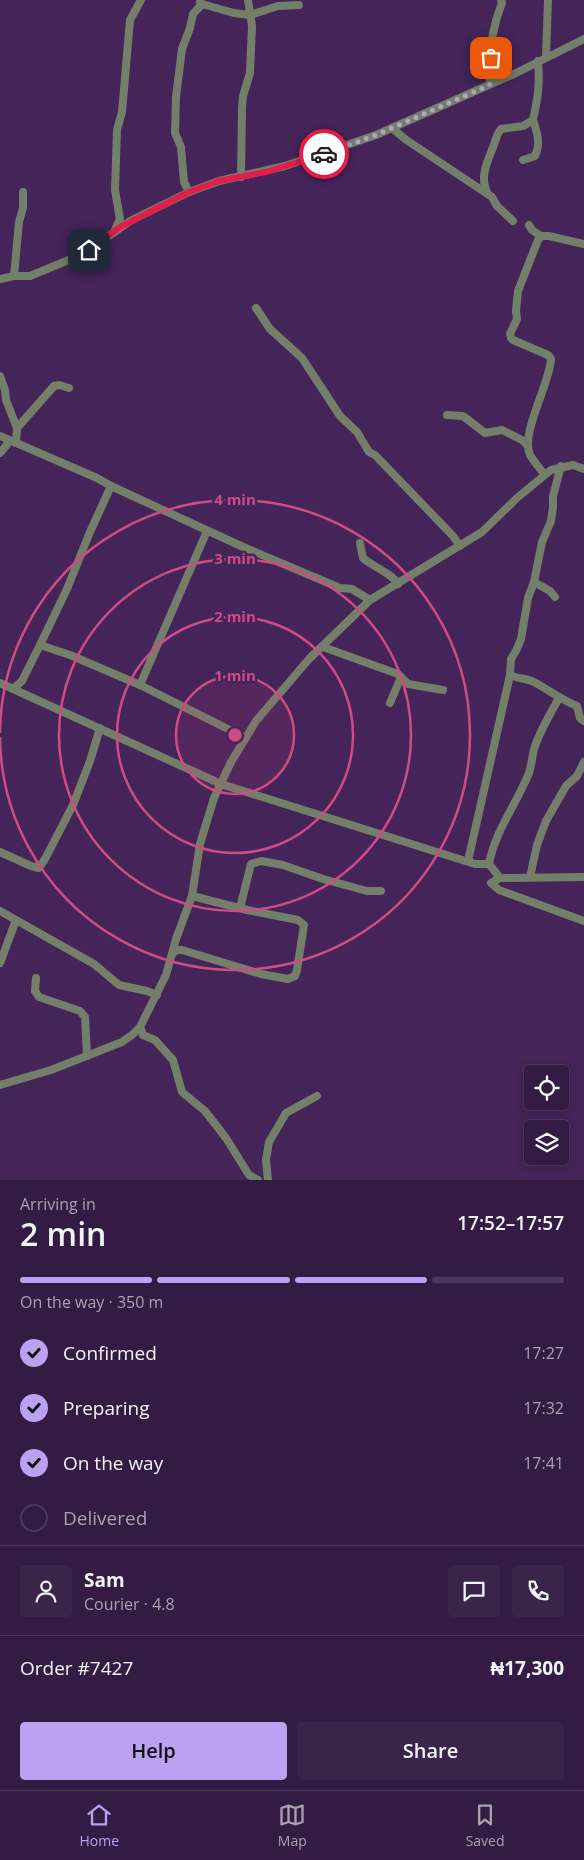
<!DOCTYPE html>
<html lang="en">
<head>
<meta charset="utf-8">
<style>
	:root { --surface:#331b43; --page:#3b244a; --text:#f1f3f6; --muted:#a9a1b2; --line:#4e395c; --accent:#bca0f2 }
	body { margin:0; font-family:"Open Sans",sans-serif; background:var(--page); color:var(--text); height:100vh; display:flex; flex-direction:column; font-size:19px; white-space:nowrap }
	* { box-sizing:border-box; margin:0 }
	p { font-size:16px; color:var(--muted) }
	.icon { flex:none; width:28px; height:28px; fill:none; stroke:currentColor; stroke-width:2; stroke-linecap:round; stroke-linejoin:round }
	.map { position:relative; height:1180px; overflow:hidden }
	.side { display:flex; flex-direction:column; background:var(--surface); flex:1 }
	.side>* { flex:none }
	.tools { position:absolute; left:524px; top:1065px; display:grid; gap:10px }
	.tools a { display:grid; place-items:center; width:45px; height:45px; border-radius:5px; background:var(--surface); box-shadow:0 2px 8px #0003,0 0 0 1px var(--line); font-size:25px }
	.pin { position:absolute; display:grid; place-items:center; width:42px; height:42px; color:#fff; margin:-21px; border-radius:10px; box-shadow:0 2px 8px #0006 }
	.courier { position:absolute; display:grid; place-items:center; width:50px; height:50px; margin:-25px; border:4px solid #e11d48; border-radius:50%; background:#fff; color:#222; box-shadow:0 1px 6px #0007 }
	.overview em { font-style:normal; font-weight:600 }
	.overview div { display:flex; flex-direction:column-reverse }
	.overview { display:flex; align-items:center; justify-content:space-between; height:85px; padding:0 20px }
	h1 { font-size:32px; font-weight:600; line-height:38px }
	.bar { display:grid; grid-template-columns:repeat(4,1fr); gap:8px 5px; align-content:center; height:60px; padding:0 20px }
	.bar i { height:6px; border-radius:4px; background:var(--line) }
	.bar .on { background:var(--accent) }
	.bar p { grid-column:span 4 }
	.line { display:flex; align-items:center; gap:12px; padding:0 20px; border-top:1px solid var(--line) }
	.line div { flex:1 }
	.round { display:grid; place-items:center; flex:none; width:52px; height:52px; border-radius:5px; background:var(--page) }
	ol { padding:0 20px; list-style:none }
	li { display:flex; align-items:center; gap:15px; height:55px }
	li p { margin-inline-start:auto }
	li .icon { padding:5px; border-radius:50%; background:var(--accent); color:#111; stroke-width:4 }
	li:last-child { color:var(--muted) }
	li i { width:28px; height:28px; border:2px solid var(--line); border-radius:50% }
	.cta { display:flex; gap:10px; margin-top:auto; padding:10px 20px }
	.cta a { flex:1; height:58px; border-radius:5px; background:var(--accent); color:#111; font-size:20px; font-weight:600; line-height:58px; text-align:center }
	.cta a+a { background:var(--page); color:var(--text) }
	.dock { display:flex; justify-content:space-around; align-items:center; height:70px; border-top:1px solid var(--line); background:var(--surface); font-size:14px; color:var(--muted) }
	.dock a { display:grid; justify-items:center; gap:2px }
	.dock .on { color:var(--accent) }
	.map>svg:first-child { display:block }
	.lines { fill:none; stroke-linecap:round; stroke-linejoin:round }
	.minor { stroke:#737f68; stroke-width:8 }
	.done { stroke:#b5a3c2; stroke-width:5; stroke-dasharray:0 9 }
	.route { stroke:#e11d48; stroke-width:6 }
	.ring { fill:none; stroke:#ce4c83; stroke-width:2.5 }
	.centre { fill:#ce4c83; stroke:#442459; stroke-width:2.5 }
	.ring-label { font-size:15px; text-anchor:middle; font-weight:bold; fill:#ce4c83; stroke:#442459; stroke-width:5; stroke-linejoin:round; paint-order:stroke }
</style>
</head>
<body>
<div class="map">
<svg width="584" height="1180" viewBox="0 0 584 1180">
	<rect width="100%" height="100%" fill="#442459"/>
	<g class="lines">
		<!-- minor -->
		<g class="minor">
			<path d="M200 2 202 4 234 13 250 15 278 6 299 5"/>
			<path d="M546 57 548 0"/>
			<path d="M490 84C488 57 492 28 502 3L501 0"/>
			<path d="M392 128 405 139 492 197 497 206 513 221"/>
			<path d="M523 160 535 156C541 143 537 132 533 120"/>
			<path d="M241 177 242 109 243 96 250 73 252 26 248 0"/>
			<path d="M189 192 184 182 181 147 175 133 176 97 182 49 190 28 193 14 202 4"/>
			<path d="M488 194C479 178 487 163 493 147 496 140 496 135 501 129L523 126 533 120C538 97 540 85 538 61"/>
			<path d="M529 225 532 230 541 236H549L584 244"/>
			<path d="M115 230 120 219 115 190 117 130 122 112 130 20 141 0"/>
			<path d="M541 236 538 240 518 291 516 311 517 319 510 334 511 338 513 340 548 355 551 359C550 383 520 434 530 455 534 462 540 468 544 474"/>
			<path d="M14 276 19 222 23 208V192"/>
			<path d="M0 279 14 276H30L76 257 99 243 130 221 189 192 219 181 285 166 376 135 516 73 584 39"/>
			<path d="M256 308 270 329 302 358 340 416 357 432 369 452 375 455 453 536 460 546"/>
			<path d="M0 376 5 390 6 400 17 428"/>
			<path d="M447 415 463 416 485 433 502 430 522 440 527 445"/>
			<path d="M0 436 97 478 111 486 241 546 340 588 352 589 370 600"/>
			<path d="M16 443 17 428 54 386 59 385 69 388"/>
			<path d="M0 453 10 441"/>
			<path d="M360 543 363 558C372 566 394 575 398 584"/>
			<path d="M534 582 550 591 555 597"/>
			<path d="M40 645 70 655 140 685 246 738"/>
			<path d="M323 647 398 674 408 684 443 690"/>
			<path d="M510 675C518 679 526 678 534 682 549 690 560 699 577 706L580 718 584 721"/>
			<path d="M0 683 221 784 475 864H489C495 831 517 803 529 773 532 764 532 755 535 746 541 729 550 714 559 698"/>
			<path d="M140 685 207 531"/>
			<path d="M13 689 22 681 40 645 67 589 90 532 111 486"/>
			<path d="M390 703 401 677"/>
			<path d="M0 852 31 866 39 868 45 859 73 805 90 761 100 728"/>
			<path d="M468 861 510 675 511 659 516 651 521 639 528 598 534 582 542 542 551 521 553 507V496L561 466"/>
			<path d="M489 864 500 878 584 877"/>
			<path d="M530 877 537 845 546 821 566 786 577 776 584 762"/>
			<path d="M500 878 491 883 499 890 584 921"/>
			<path d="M240 908 251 864 261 861 283 865 323 879 367 891H381"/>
			<path d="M0 911 94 964 119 985 147 991 157 995"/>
			<path d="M172 954 177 950H182L261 974 288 979 295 976 297 970 304 925 298 920 247 910 192 896"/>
			<path d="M0 963 16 920"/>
			<path d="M36 978 35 991 39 997 80 1011 85 1017 87 1056"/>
			<path d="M140 1027 143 1035 155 1040 173 1060 182 1092 205 1111 226 1138 249 1175 258 1180"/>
			<path d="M0 1085 51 1070 122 1042 132 1035 140 1027 166 975 176 939 192 896 200 844 214 798 231 762 256 721 309 659 370 600 482 532 518 497 551 470 573 465 584 469"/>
			<path d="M268 1180 266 1160 269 1142 286 1113 317 1096"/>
		</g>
	</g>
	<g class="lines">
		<!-- done -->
		<path class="done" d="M324 154 376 135 485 87 490 84 489 73 491 58"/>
		<!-- route -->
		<path class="route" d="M89 250 120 227 189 192 219 181 266 172 324 154"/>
	</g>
	<!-- distance rings -->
	<circle cx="235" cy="735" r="59" fill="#ce4c83" fill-opacity=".12"/>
	<g class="ring">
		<circle cx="235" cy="735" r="59"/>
		<circle cx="235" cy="735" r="118"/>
		<circle cx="235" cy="735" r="176"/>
		<path d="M0 733A235 235 0 1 1 0 737"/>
	</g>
	<circle cx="235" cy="735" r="8" class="centre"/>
	<g class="ring-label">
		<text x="235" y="505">4 min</text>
		<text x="235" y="564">3 min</text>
		<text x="235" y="622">2 min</text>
		<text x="235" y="681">1 min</text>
	</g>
</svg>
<div class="tools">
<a><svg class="icon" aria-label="locate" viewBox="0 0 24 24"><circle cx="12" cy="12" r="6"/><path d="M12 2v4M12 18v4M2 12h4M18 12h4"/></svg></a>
<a><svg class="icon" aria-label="layers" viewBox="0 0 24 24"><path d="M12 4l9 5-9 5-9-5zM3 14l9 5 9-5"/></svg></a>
</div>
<div class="pin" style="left:491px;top:58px;background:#ea580c"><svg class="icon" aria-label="bag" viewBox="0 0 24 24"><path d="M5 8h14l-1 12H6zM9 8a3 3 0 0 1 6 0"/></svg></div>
<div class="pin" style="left:89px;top:250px;background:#1f2937"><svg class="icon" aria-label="home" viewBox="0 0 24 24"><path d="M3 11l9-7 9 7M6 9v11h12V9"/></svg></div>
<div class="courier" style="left:324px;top:154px"><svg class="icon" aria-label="car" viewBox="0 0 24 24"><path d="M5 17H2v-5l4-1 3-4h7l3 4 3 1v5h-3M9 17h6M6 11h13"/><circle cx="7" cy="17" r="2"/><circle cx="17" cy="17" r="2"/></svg></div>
</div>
<section class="side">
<div class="overview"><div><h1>2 min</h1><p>Arriving in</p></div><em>17:52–17:57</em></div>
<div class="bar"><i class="on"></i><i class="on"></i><i class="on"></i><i></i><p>On the way · 350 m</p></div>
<ol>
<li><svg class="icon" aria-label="check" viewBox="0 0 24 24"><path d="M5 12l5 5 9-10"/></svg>Confirmed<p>17:27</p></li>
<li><svg class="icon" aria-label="check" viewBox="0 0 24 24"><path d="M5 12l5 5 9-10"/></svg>Preparing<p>17:32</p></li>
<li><svg class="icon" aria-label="check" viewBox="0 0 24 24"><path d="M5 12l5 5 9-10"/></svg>On the way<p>17:41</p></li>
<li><i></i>Delivered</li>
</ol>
<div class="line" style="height:90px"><a class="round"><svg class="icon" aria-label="person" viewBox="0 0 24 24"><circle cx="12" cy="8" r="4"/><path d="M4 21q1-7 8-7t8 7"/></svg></a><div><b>Sam</b><p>Courier · 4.8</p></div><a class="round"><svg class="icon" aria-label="chat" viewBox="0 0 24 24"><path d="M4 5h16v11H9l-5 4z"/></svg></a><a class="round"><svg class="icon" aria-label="phone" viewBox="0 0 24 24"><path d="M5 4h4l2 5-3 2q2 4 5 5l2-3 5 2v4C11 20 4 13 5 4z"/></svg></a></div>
<div class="line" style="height:65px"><div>Order #7427</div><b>₦17,300</b></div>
<div class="cta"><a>Help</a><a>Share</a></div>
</section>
<nav class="dock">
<a class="on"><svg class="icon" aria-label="home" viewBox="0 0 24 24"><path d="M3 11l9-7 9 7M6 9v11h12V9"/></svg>Home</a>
<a><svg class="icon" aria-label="map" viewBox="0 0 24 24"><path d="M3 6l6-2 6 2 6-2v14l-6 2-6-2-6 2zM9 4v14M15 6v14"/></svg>Map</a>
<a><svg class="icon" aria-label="saved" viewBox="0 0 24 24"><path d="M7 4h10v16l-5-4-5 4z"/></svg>Saved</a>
</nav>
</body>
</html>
